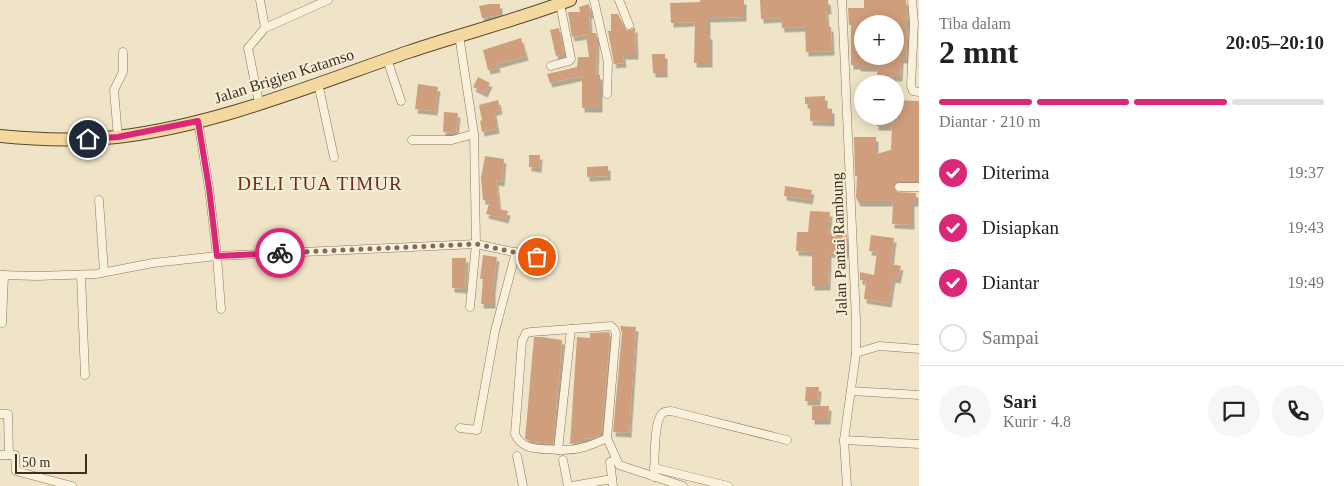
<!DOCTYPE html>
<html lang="id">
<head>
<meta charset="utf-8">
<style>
	:root { --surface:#fff; --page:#f6f6f6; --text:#222; --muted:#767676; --line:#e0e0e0; --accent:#db2777 }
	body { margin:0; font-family:Georgia,serif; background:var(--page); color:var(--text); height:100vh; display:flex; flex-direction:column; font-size:19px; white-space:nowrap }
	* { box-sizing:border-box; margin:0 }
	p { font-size:16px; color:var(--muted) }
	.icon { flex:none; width:28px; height:28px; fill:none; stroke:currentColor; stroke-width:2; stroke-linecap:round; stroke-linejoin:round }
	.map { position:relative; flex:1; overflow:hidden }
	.sheet { display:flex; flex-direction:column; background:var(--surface); width:425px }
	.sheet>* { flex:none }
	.controls { position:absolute; left:854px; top:15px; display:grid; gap:10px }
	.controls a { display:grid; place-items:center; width:50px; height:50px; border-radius:50%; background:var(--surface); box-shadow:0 2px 12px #0003; font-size:25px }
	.scale { position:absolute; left:15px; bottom:12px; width:72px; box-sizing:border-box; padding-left:5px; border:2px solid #3d2e20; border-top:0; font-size:14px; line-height:18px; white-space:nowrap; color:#3d2e20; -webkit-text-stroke:4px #f7eed8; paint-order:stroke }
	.pin { position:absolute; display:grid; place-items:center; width:42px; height:42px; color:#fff; margin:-21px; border:2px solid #fff; border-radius:50%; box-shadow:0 1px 5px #0007 }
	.courier { position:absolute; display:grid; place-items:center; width:50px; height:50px; margin:-25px; border:4px solid #db2777; border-radius:50%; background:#fff; color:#222; box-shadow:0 1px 6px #0007 }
	.summary em { font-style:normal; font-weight:800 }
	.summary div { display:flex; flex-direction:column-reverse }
	.summary { display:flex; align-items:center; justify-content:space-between; height:85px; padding:0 20px }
	h1 { font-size:32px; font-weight:800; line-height:38px }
	.bar { display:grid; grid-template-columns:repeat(4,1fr); gap:8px 5px; align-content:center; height:60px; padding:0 20px }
	.bar i { height:6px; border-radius:4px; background:var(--line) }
	.bar .selected { background:var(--accent) }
	.bar p { grid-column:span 4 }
	.line { display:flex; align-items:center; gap:12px; padding:0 20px; border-top:1px solid var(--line) }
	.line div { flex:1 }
	.round { display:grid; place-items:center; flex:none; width:52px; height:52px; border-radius:26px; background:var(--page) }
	ol { padding:0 20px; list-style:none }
	li { display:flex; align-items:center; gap:15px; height:55px }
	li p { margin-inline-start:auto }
	li .icon { padding:5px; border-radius:50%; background:var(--accent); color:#fff; stroke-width:4 }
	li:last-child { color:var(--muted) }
	li i { width:28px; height:28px; border:2px solid var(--line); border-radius:50% }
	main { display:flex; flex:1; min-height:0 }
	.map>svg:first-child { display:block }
	.building { fill:#cf9f7d; fill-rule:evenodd; filter:url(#shadow) }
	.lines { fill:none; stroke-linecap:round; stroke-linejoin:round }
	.street-casing { stroke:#8d765c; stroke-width:9 }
	.primary-casing { stroke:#5b4430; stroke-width:14 }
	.street { stroke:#faf1dc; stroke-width:8 }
	.primary { stroke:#f3d9a0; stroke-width:12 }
	.done { stroke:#7c6e5b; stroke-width:5; stroke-dasharray:0 9 }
	.route { stroke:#db2777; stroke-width:6 }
	.labels { text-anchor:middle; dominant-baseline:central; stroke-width:4; stroke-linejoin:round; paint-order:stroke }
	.street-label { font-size:16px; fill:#3d2e20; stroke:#f7eed8 }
	.quarter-label { font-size:19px; letter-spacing:1px; fill:#6b2e1e; stroke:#f7eed8 }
</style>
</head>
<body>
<main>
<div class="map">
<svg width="919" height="486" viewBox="0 0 919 486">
	<defs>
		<filter id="shadow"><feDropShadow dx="2.5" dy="4.5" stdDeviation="0" flood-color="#0004"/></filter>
	</defs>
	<rect width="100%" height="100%" fill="#f0e4c8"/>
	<!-- building -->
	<g class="building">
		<path d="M700 0H744V17L708 18V35H710V63H694L695 22 671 23 670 3 700 2Z"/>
		<path d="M760 0H828L829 10H826L827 27H831L832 51 806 52 805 27 782 28 781 18 761 19Z"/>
		<path d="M864 0H906L908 23 906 59H901L900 77 877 76 878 67H858V65H851V25H849L848 8H864ZM862 24H895V56H862Z"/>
		<path d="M489 4H500V15L482 18 479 6Z"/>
		<path d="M589 4 591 14H589L590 33H596L597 38 596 75H600V108H582V76L550 83 547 74 577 67 578 57H589L586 35 572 37 568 12H580L579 7Z"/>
		<path d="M611 14H618L626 30H631L635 27 636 55H623L624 63 614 64 608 31H611Z"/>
		<path d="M559 28 564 54 556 56 550 30Z"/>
		<path d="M521 38 526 56 497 64 498 68 488 70 483 50Z"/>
		<path d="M652 54H665V73H653Z"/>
		<path d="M478 77 490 83 485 93 473 87Z"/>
		<path d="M418 84 438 87 435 111 415 109Z"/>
		<path d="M825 96V108L832 109V122L810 121V104H805V97Z"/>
		<path d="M498 100 500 110 494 111 497 129 482 132 480 121 482 120 479 105Z"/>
		<path d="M895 100 919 101V181H899L893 187 897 192 916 193V202H912V225L892 224 893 202H858L856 197 857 176H855L854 137H876V154L891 150 892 126H876V116H895Z"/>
		<path d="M444 112 458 113 456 133 443 132Z"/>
		<path d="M529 155H540L539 168 529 167Z"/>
		<path d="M485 156 504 159 502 182 496 181 499 209 508 211 506 219 486 214 490 200H483L481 178Z"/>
		<path d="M608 166V176L587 177V167Z"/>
		<path d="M785 186 812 190 810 200 784 196Z"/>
		<path d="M810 211 830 212 828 233 847 234 846 254 829 253 828 286H812V252L796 251 797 232H808Z"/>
		<path d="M871 235 894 238 891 264 901 266 898 279 893 278 889 303 864 299 866 281 860 280V272L874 275 877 252 869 251Z"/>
		<path d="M483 255 497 257 493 289V304H481L483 279H480Z"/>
		<path d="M452 258H466L465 289 452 288Z"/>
		<path d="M620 326 636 327 629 433 613 432 622 333Z"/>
		<path d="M609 332 610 334 602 431H600V435L593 438 582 439V442L570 444 577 337 590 338V333Z"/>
		<path d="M534 337H542L562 340 553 444 534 442 525 439Z"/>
		<path d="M806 387H819L818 401H805Z"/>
		<path d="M812 406H829L828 420H812Z"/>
	</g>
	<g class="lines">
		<defs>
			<g id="street">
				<path d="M260 0 265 28"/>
				<path d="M594 0 608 62 607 94"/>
				<path d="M619 0 629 25"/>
				<path d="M842 0 856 320V353L844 440 847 486"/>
				<path d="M912 0 914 23 911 86 913 91 919 92"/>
				<path d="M387 59 401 101"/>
				<path d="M551 66 569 61 571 59 560 4"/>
				<path d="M318 83 334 157"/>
				<path d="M259 103 248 48 265 28 328 0"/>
				<path d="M118 137 114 90 123 72V52"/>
				<path d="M412 140H452L474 134"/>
				<path d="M899 187H919"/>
				<path d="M99 200 104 272"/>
				<path d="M0 275 37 276 96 274 153 263 217 256 209 188 198 121"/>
				<path d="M81 275 85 375"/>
				<path d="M470 307 476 244 537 257"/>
				<path d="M221 309 217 256 476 244 474 134 459 35"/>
				<path d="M2 323 4 275"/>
				<path d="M571 329 558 450C577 451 590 446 607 438"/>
				<path d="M856 353 879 346 919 349"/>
				<path d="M851 391 919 395"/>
				<path d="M0 414H8L9 455"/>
				<path d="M460 428 477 430 495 331 516 252"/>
				<path d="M844 440 919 444"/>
				<path d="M558 450C541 448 523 452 515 434L522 341 526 333 531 332 611 326 614 329 616 333 607 438 619 465 683 486"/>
				<path d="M0 455H15L16 471 72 486"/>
				<path d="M517 456 523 486"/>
				<path d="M563 460 568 486"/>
				<path d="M654 468 728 486"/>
				<path d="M654 477C655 465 653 419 663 413 665 411 668 411 671 411L787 440"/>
				<path d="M572 486 612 479"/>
				<path d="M613 486 610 462 616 459"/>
			</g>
			<path id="primary" d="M0 136C39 140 78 141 117 137 217 125 313 85 408 52 461 34 517 20 570 0"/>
		</defs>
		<!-- street casing -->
		<use href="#street" class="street-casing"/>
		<!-- primary casing -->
		<use href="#primary" class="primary-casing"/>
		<!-- street -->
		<use href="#street" class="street"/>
		<!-- primary -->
		<use href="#primary" class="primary"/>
	</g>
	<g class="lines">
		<!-- done -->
		<path class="done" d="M280 253 476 244 537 257"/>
		<!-- route -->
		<path class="route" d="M88 139 118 137 198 121 209 188 217 256 280 253"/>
	</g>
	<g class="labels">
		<!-- street labels -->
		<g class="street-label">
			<text transform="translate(284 76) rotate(-18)">Jalan Brigjen Katamso</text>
			<text transform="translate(839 244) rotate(-92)">Jalan Pantai Rambung</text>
		</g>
		<!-- quarter labels -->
		<g class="quarter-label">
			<text x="320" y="183">DELI TUA TIMUR</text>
		</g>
	</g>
</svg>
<div class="controls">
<a>+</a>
<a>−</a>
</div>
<div class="scale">50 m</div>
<div class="pin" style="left:537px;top:257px;background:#ea580c"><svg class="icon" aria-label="bag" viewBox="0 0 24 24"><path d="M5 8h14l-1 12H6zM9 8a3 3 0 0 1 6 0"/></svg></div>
<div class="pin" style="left:88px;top:139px;background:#1f2937"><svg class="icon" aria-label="home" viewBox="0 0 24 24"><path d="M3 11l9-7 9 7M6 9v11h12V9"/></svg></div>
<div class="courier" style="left:280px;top:253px"><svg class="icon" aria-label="bike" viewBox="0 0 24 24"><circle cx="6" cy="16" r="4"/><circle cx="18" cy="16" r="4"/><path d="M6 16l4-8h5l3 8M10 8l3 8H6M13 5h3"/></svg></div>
</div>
<section class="sheet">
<div class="summary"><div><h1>2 mnt</h1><p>Tiba dalam</p></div><em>20:05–20:10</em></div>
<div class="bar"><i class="selected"></i><i class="selected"></i><i class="selected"></i><i></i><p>Diantar · 210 m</p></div>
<ol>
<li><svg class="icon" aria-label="check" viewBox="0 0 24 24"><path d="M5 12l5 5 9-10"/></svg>Diterima<p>19:37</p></li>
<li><svg class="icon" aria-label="check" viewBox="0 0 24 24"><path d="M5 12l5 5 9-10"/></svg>Disiapkan<p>19:43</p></li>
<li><svg class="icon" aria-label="check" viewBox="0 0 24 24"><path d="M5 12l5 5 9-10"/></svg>Diantar<p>19:49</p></li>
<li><i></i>Sampai</li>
</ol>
<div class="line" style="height:90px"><a class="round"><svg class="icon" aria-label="person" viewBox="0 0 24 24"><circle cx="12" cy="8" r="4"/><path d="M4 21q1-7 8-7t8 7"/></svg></a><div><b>Sari</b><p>Kurir · 4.8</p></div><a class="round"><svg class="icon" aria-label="chat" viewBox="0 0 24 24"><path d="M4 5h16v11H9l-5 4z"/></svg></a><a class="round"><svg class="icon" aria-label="phone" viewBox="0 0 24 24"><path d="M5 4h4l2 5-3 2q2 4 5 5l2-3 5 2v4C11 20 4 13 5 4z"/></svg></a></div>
</section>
</main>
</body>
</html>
